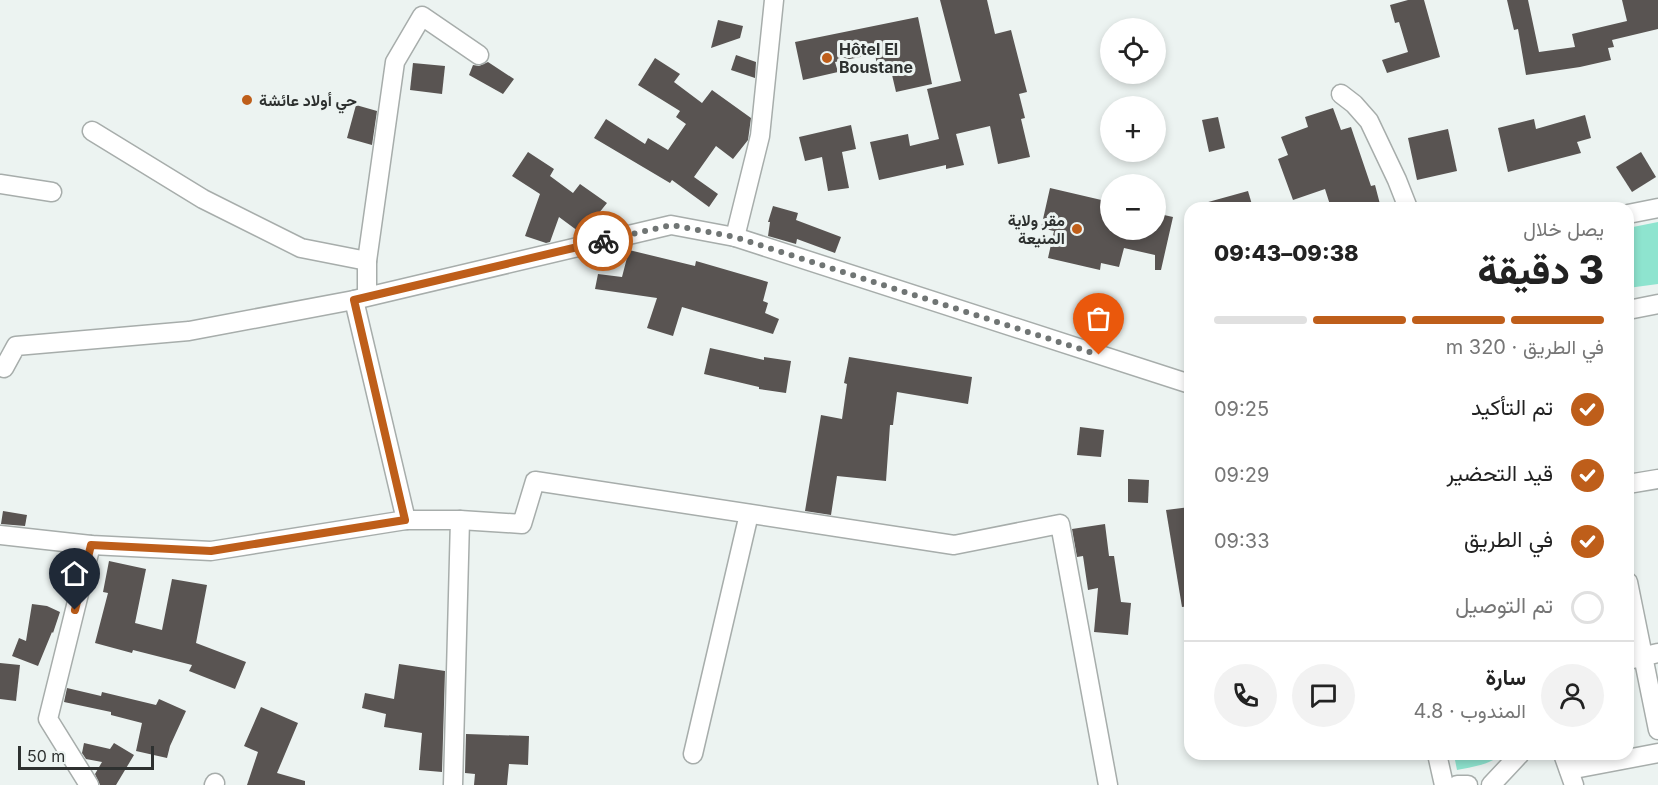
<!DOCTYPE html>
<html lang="ar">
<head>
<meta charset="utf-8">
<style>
	:root { --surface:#fff; --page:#f2f2f2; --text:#222; --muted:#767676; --line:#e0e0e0; --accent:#be5e1a }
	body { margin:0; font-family:Inter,Vazirmatn,sans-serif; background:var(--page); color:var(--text); direction:rtl; height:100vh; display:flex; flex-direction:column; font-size:22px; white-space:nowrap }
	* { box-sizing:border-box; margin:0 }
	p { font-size:20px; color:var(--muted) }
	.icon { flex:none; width:33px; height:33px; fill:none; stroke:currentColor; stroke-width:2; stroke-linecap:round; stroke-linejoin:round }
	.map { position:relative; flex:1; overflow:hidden; direction:ltr }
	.details { position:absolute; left:1184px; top:202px; width:450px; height:558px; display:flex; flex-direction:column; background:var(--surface); border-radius:18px; box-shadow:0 3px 9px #0003; direction:rtl }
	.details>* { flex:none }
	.fabs { position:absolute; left:1100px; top:18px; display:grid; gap:12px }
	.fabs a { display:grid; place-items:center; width:66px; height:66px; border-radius:50%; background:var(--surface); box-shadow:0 3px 9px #0003; font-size:30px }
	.scale { position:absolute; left:18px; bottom:15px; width:136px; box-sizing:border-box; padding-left:6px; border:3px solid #2e3130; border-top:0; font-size:16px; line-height:21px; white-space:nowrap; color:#2e3130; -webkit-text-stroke:4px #ecf3f1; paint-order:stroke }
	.pin { position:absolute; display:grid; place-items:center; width:51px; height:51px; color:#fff; margin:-62px -26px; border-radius:50% 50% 50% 0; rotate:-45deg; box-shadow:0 0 6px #0007 }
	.pin .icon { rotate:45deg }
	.courier { position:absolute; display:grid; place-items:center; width:60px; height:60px; margin:-30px; border:4px solid #be5e1a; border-radius:50%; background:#fff; color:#222; box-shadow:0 2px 8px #0007 }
	.overview em { font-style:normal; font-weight:800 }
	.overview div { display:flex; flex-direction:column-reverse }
	.overview { display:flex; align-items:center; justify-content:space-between; height:102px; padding:0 30px }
	h1 { font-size:39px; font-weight:800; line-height:45px }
	.bar { display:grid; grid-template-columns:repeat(4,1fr); gap:9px 6px; align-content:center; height:72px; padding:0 30px }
	.bar i { height:8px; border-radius:4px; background:var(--line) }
	.bar .current { background:var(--accent) }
	.bar p { grid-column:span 4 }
	.line { display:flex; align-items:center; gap:15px; padding:0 30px; border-top:2px solid var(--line) }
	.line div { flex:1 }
	.round { display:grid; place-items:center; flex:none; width:63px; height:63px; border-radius:32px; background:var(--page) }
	ol { padding:0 30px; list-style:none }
	li { display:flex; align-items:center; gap:18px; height:66px }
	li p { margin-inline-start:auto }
	li .icon { padding:6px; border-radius:50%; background:var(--accent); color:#fff; stroke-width:4 }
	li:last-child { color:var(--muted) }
	li i { width:33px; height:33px; border:3px solid var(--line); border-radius:50% }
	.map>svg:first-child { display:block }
	.green { fill:#8ee4cf }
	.building { fill:#595452 }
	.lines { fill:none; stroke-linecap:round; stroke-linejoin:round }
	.minor-casing { stroke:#a7adab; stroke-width:21 }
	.minor { stroke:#fff; stroke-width:18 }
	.done { stroke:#707574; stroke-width:6; stroke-dasharray:0 10.8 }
	.route { stroke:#be5e1a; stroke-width:8 }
	.poi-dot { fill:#be5e1a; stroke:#ecf3f1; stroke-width:2 }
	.labels { text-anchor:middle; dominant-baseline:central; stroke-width:6; stroke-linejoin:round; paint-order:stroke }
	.poi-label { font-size:16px; font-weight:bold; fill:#2e3130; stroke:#ecf3f1; text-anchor:start }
</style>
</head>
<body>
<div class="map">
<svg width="1658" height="785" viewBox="0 0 1658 785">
	<rect width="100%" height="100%" fill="#ecf3f1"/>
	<!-- green -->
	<g class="green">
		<path d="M1658 222V284L1628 288V228Z"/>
		<path d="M1454 755V754L1500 755C1490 765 1471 767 1457 770Z"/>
	</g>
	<!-- building -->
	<g class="building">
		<path d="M940 0H987L995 34 1011 30 1027 92 1019 94 1025 118 1021 119 1030 157 998 164 990 126 956 134 964 165 946 169V165L879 180 870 142 908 134 910 146 939 139 927 89 961 81Z"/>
		<path d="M1408 0H1424L1440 57 1387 73 1382 60 1408 52 1399 22 1395 23 1390 5Z"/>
		<path d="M1507 0H1528L1539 52 1575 47 1572 34 1627 21 1622 0H1658V29L1612 40 1614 47 1608 48 1611 60 1580 67 1526 75 1518 29 1514 30Z"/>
		<path d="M918 17 932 84 896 92 889 62 877 65 875 54 835 62 838 72 803 80 795 42Z"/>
		<path d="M718 20 743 26 740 38 711 48Z"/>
		<path d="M736 55 756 62 755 78 731 70Z"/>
		<path d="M655 58 680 74 674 82 702 103 712 90 751 118 748 140 733 159 716 146 694 177 718 194 709 207 672 180 670 183 594 138 606 119 645 144 648 138 668 150 686 124 676 117 680 111 638 85Z"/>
		<path d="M488 62 514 79 503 94 469 75 473 65 479 66Z"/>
		<path d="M413 63 445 66 442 94 410 90Z"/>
		<path d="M356 105 377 111 372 145 347 138Z"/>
		<path d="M1333 108 1341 130 1351 127 1371 186 1375 185 1381 208H1331L1325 189 1293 200 1278 159 1288 155 1281 137 1308 127 1305 117Z"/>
		<path d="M1585 115 1591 138 1577 142 1581 153 1508 172 1498 128 1534 119 1536 129Z"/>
		<path d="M1218 117 1225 148 1209 152 1202 120Z"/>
		<path d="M851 125 856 149 842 152 849 188 828 191 822 157 805 161 799 137Z"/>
		<path d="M1448 129 1457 171 1417 180 1408 138Z"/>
		<path d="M528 152 554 169 550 176 573 193 580 184 607 203 582 234 559 217 550 242 546 243 525 236 540 194 512 176Z"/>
		<path d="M1641 152 1656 177 1632 192 1616 167Z"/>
		<path d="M1050 188 1110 202V230H1155V217L1164 215 1173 217 1161 270H1155V255L1124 248 1119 267 1101 263 1100 270 1048 258 1054 231 1041 228Z"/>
		<path d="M1248 191 1253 208H1201V204Z"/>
		<path d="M773 206 798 213 796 220 841 237 835 253 797 239 796 244 768 236 770 222H768Z"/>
		<path d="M629 250 695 266 696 261 768 282 763 301 768 303 765 313 779 319 773 334 682 307 673 336 647 328 657 298 595 289 598 274 622 277Z"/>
		<path d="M710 348 764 360V357L791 361 786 393 759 389V387L704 374Z"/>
		<path d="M849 357 972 377 968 404 897 392 893 425H890L886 481 837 476 831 515 805 511 821 415 842 419 847 384 844 383Z"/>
		<path d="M1080 427 1104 430 1101 457 1077 455Z"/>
		<path d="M1128 479 1149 480 1148 503 1128 502Z"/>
		<path d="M1190 507V606L1182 607 1166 510Z"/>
		<path d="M3 511 27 515 25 526 1 524Z"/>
		<path d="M1105 524 1109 556H1114L1121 602 1131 603 1128 635 1094 632 1098 588 1088 590 1083 556 1077 557 1072 529Z"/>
		<path d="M109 561 146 569 135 623 162 630 172 579 207 585 196 643 246 662 235 689 189 671 192 665 133 650 132 653 95 643 108 593 103 592Z"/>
		<path d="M32 604 47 606 60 612 53 633 52 632 38 666 12 656 19 638 26 641Z"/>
		<path d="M0 663 20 665 16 701 0 699Z"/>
		<path d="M399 664 445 671 442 772 419 770 422 733 384 727 386 714 362 708 365 693 394 699Z"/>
		<path d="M67 688 101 696 102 692 156 705 159 699 186 711 170 746 167 758 136 751 142 723 111 715V712L64 702Z"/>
		<path d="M261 707 298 723 277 773 305 781V785H247L258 752 244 746Z"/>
		<path d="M466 734 529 736 528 765 509 764 507 785H474L475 774 465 773Z"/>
		<path d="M84 743 110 749 114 743 134 755 116 785H100L95 774 102 762 86 759 82 753Z"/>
	</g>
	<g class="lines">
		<defs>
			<g id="minor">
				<path d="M1341 94 1354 104 1369 121 1397 180 1408 208"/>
				<path d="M92 131 203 199 301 248 367 261"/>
				<path d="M0 184 52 192"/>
				<path d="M1628 214 1658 208"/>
				<path d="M735 237 760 136 774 0"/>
				<path d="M367 296V261L395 62 422 16 479 55"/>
				<path d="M354 300 406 520"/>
				<path d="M1628 310 1658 304"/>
				<path d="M0 366 4 368 16 346 189 331 354 300 671 225 735 237 1190 384"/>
				<path d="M1628 484 1658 479"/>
				<path d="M0 535 91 545 211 551 406 520H460L522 524 535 481 954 545 1060 524 1108 785"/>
				<path d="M1628 582 1658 730"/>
				<path d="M1628 660 1658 653"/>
				<path d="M693 754 749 514"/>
				<path d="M1437 754 1444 785"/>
				<path d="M1563 754 1574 785"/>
				<path d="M1569 770 1658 753"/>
				<path d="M89 785 48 719 91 545"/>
				<path d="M214 785 215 783"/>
				<path d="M453 785 460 520"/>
				<path d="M1457 785H1468"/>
				<path d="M1491 785 1520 754"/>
			</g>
		</defs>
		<!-- minor casing -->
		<use href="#minor" class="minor-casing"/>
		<!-- minor -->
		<use href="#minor" class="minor"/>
	</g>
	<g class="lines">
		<!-- done -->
		<path class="done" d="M603 241 671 225 735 237 1099 355"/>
		<!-- route -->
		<path class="route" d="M75 610 91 545 211 551 405 520 354 300 603 241"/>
	</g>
	<!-- markers -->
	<g class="poi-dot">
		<circle cx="827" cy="58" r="6"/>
		<circle cx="247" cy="100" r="6"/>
		<circle cx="1077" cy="229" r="6"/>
	</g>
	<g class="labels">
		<!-- poi labels -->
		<g class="poi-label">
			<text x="839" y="49">Hôtel El<tspan x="839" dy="18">Boustane</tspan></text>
			<text x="259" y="100">حي أولاد عائشة</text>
			<text x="1065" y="220" text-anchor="end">مقر ولاية<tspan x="1065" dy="18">المنيعة</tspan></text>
		</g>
	</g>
</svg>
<div class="fabs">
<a><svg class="icon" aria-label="locate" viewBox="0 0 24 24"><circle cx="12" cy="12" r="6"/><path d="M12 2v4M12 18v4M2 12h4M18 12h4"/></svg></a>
<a>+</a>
<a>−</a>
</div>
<div class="scale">50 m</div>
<div class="pin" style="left:1099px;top:355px;background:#ea580c"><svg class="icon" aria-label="bag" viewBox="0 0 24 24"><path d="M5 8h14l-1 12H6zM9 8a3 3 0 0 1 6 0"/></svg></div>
<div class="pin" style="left:75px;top:610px;background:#1f2937"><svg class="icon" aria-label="home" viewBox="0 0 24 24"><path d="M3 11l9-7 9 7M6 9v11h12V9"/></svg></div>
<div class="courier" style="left:603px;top:241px"><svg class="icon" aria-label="bike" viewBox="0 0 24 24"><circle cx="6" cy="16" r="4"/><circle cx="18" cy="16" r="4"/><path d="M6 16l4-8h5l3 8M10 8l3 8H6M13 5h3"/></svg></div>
<section class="details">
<div class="overview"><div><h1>3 دقيقة</h1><p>يصل خلال</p></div><em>09:38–09:43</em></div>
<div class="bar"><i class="current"></i><i class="current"></i><i class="current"></i><i></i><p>في الطريق · 320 m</p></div>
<ol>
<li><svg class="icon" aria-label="check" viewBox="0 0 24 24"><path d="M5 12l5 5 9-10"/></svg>تم التأكيد<p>09:25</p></li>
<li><svg class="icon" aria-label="check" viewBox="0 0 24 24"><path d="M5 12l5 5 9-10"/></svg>قيد التحضير<p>09:29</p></li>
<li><svg class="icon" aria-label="check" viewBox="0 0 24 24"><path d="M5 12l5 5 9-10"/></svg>في الطريق<p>09:33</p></li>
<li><i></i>تم التوصيل</li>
</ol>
<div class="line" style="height:108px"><a class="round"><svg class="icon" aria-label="person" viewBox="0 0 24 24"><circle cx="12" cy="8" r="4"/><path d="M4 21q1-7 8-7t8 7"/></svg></a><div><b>سارة</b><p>المندوب · 4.8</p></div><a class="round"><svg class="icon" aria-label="chat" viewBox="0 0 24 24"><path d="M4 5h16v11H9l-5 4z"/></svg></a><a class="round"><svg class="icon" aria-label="phone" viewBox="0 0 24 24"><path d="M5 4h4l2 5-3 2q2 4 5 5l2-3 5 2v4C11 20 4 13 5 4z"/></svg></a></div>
</section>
</div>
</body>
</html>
